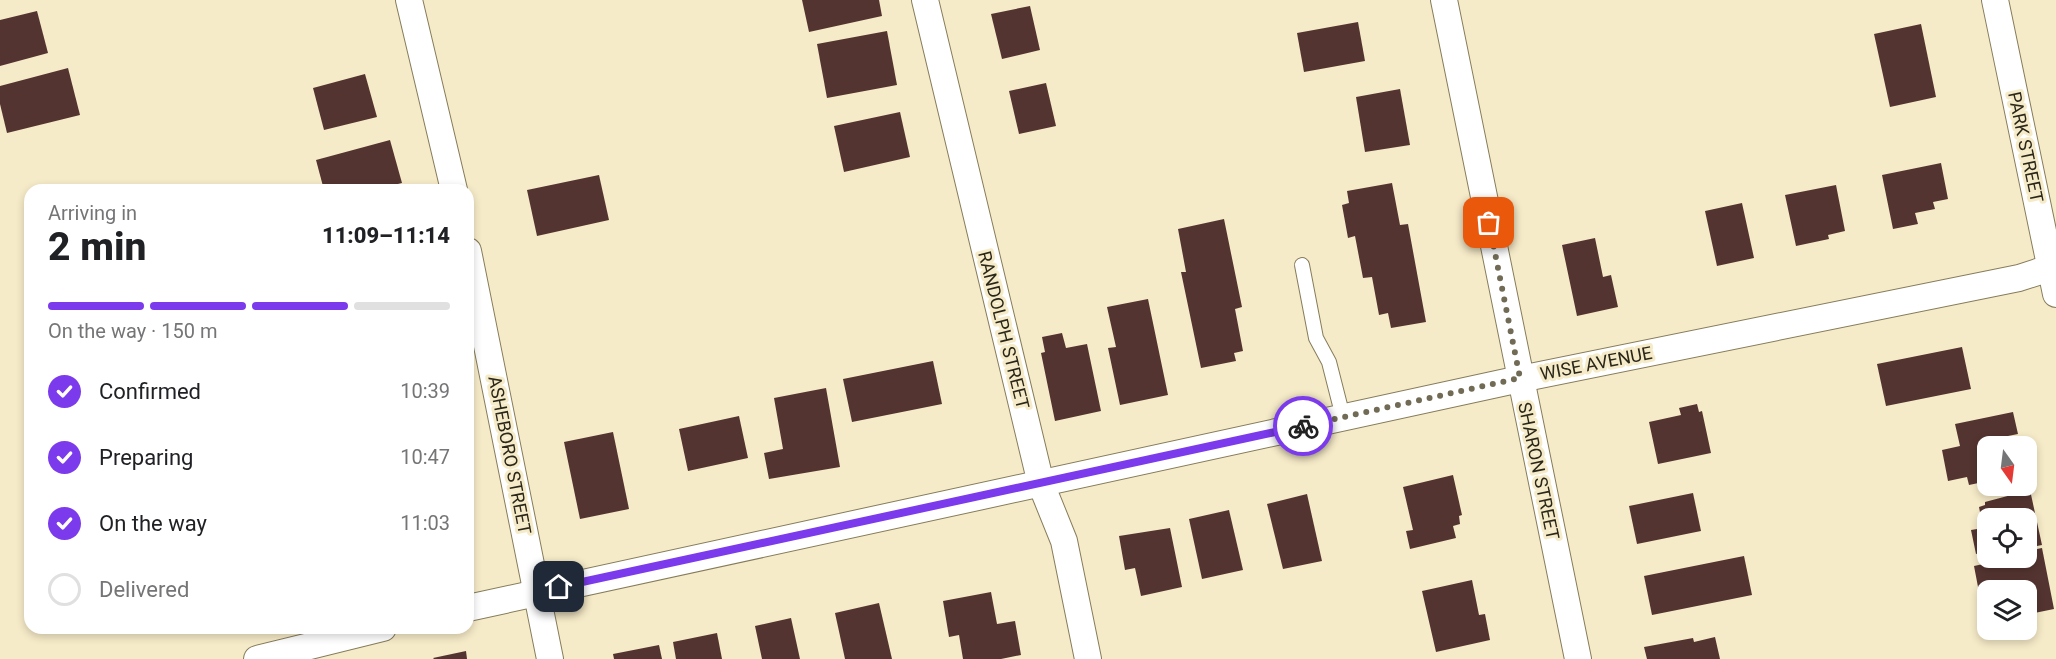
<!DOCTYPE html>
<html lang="en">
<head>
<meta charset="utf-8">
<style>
	:root { --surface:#fff; --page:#f6f6f6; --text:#202124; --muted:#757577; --line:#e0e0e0; --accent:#7c3aed }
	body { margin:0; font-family:Roboto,sans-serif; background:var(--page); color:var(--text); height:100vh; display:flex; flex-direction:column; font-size:22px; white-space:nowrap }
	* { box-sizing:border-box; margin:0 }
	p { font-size:20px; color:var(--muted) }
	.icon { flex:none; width:33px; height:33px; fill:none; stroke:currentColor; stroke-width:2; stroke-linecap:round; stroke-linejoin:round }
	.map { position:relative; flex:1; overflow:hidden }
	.drawer { position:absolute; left:24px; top:184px; width:450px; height:450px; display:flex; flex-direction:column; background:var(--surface); border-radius:18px; box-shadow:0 3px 9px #0003 }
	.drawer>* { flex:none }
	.needle { width:39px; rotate:166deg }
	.tools { position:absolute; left:1977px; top:436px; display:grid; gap:12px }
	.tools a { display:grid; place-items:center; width:60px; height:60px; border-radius:12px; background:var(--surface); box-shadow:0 3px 9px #0003; font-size:30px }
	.pin { position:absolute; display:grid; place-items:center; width:51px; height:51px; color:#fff; margin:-26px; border-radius:12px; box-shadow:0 3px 9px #0006 }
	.courier { position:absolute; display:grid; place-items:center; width:60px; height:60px; margin:-30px; border:4px solid #7c3aed; border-radius:50%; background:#fff; color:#222; box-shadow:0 2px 8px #0007 }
	.overview em { font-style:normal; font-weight:800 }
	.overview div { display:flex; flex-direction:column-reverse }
	.overview { display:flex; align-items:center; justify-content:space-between; height:102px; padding:0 24px }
	h1 { font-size:39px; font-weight:800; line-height:45px }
	.bar { display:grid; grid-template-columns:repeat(4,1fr); gap:9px 6px; align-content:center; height:72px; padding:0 24px }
	.bar i { height:8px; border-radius:4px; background:var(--line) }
	.bar .on { background:var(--accent) }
	.bar p { grid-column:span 4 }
	ol { padding:0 24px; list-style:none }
	li { display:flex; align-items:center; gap:18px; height:66px }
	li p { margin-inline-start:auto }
	li .icon { padding:6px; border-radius:50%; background:var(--accent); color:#fff; stroke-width:4 }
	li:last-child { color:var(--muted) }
	li i { width:33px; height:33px; border:3px solid var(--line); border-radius:50% }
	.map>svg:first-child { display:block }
	.building { fill:#543430 }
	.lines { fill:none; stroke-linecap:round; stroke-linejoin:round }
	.service-casing { stroke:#867c5b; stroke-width:16 }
	.minor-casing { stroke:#867c5b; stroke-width:28 }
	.service { stroke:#fff; stroke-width:14 }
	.minor { stroke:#fff; stroke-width:26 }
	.done { stroke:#716b56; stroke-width:6; stroke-dasharray:0 10.8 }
	.route { stroke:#7c3aed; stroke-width:8 }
	.labels { text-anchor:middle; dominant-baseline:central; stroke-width:6; stroke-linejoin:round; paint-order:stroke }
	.street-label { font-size:18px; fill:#2a2619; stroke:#f6ebc8 }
</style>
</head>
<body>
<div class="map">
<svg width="2056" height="659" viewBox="0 0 2056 659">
	<rect width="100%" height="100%" fill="#f6ebc8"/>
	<!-- building -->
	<g class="building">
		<path d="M802 0H879L882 16 809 32Z"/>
		<path d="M1030 6 1040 50 1002 59 991 14Z"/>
		<path d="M37 11 48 53 0 66V20Z"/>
		<path d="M1358 22 1365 61 1304 72 1297 33Z"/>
		<path d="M1921 24 1936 97 1890 107 1874 34Z"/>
		<path d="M887 31 897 85 827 98 817 44Z"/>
		<path d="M68 68 80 115 7 133 0 104V86Z"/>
		<path d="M365 74 377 117 324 130 313 88Z"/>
		<path d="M1046 83 1056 126 1019 134 1009 91Z"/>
		<path d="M1400 89 1410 145 1365 152 1356 97Z"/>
		<path d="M900 112 910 157 844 172 834 126Z"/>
		<path d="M390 140 402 183 373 190H324L316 160Z"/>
		<path d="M1941 163 1948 199 1933 202 1935 209 1915 213 1918 224 1893 229 1882 175Z"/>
		<path d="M599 175 609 220 537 236 527 190Z"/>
		<path d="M1392 183 1400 225 1408 224 1426 322 1391 328 1388 313 1379 315 1372 277 1363 278 1355 236 1348 238 1342 205 1349 203 1347 191Z"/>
		<path d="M1836 185 1845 231 1828 235 1829 239 1796 246 1785 195Z"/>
		<path d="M1742 203 1754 258 1717 266 1705 211Z"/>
		<path d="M1224 219 1242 307 1235 309 1243 351 1234 353 1236 361 1201 368 1181 272H1186L1178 229Z"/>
		<path d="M1595 238 1603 277 1611 275 1618 307 1577 316 1562 245Z"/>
		<path d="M1148 299 1168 395 1120 405 1108 348 1116 347 1107 307Z"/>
		<path d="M1062 333 1066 348 1087 344 1101 411 1055 421 1041 353 1045 352 1042 337Z"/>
		<path d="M1962 347 1971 389 1886 406 1877 364Z"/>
		<path d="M933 361 942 404 852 422 843 379Z"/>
		<path d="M826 388 840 467 769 479 764 453 783 449 774 398Z"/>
		<path d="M1697 404 1699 412 1702 411 1711 453 1658 464 1649 422 1681 415 1679 408Z"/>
		<path d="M2013 412 2018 434 2008 436 2010 447H1988V481L1969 485 1967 477 1948 481 1942 450 1960 446 1955 424Z"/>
		<path d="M739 416 748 458 688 471 679 429Z"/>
		<path d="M613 432 629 509 580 519 564 442Z"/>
		<path d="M1453 475 1462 515 1459 516 1460 524 1453 526 1456 538 1410 549 1406 531 1413 530 1403 487Z"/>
		<path d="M2030 490 2042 545 2026 548V519H1988V551L1976 554 1971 530 1983 528 1979 507 1985 505V502Z"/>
		<path d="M1693 493 1701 531 1637 544 1629 506Z"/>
		<path d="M1307 494 1322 561 1283 569 1267 504Z"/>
		<path d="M1229 510 1243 570 1202 579 1189 519Z"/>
		<path d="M1170 528 1182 587 1141 596 1135 568 1125 570 1119 536Z"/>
		<path d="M2042 548 2054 609 2030 614 2026 591H1988V612L1983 613 1974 566 2011 558H2026V551Z"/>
		<path d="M1744 556 1752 595 1652 615 1644 576Z"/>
		<path d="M1472 580 1479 615 1485 614 1490 640 1436 652 1422 591Z"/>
		<path d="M991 592 997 624 1015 621 1021 655 1001 659H963L959 635 949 637 943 601Z"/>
		<path d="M879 603 892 659H845L835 613Z"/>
		<path d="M791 618 800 659H762L755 626Z"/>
		<path d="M717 633 722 659H676L673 642Z"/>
		<path d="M1715 637 1720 659H1647L1644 647 1693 638 1694 642Z"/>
		<path d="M659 645 662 659H614L613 654Z"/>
		<path d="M466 651 467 659H434L433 658Z"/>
	</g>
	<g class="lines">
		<defs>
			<path id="service" d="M1302 265 1316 338 1329 362 1343 417"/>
			<g id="minor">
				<path d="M409 0 454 190"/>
				<path d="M925 0 1041 484 1064 541 1088 659"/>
				<path d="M1444 0 1578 659"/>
				<path d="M1995 0 2056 294"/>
				<path d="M468 251 550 659"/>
				<path d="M468 608 1520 379 2019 278 2056 266"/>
				<path d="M257 659 383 628"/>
			</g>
		</defs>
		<!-- service casing -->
		<use href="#service" class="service-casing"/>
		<!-- minor casing -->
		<use href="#minor" class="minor-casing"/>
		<!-- service -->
		<use href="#service" class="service"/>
		<!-- minor -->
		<use href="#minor" class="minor"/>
	</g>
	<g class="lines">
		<!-- done -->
		<path class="done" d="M1303 426 1520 378 1489 223"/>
		<!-- route -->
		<path class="route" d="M559 587 1303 426"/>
	</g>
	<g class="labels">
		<!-- street labels -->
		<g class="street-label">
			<text transform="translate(2026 147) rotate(78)">PARK STREET</text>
			<text transform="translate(1004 330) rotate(76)">RANDOLPH STREET</text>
			<text transform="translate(1596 363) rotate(-11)">WISE AVENUE</text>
			<text transform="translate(510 455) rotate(79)">ASHEBORO STREET</text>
			<text transform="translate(1539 471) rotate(78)">SHARON STREET</text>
		</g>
	</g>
</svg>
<div class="tools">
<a><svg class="needle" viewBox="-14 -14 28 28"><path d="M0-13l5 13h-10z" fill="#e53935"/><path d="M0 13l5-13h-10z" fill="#757577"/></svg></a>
<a><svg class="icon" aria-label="locate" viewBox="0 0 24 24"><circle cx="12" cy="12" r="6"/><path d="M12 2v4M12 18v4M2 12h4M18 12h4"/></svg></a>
<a><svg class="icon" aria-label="layers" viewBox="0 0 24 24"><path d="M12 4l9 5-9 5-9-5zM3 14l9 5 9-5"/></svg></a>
</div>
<div class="pin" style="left:1489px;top:223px;background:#ea580c"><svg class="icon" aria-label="bag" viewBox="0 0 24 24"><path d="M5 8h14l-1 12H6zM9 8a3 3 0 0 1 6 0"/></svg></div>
<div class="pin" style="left:559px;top:587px;background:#1f2937"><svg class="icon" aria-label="home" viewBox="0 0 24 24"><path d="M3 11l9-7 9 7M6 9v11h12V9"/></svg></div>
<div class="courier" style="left:1303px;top:426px"><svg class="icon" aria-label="bike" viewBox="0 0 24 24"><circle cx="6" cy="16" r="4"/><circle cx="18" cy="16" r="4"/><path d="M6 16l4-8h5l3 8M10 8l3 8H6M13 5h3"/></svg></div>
<section class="drawer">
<div class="overview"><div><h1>2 min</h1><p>Arriving in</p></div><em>11:09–11:14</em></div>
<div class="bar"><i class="on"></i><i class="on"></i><i class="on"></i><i></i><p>On the way · 150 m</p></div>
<ol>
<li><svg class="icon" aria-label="check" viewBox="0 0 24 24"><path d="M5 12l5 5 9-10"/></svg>Confirmed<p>10:39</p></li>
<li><svg class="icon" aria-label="check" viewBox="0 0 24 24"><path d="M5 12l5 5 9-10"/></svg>Preparing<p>10:47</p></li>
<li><svg class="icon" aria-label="check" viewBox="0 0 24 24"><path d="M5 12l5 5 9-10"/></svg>On the way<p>11:03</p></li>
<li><i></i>Delivered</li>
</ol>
</section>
</div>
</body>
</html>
